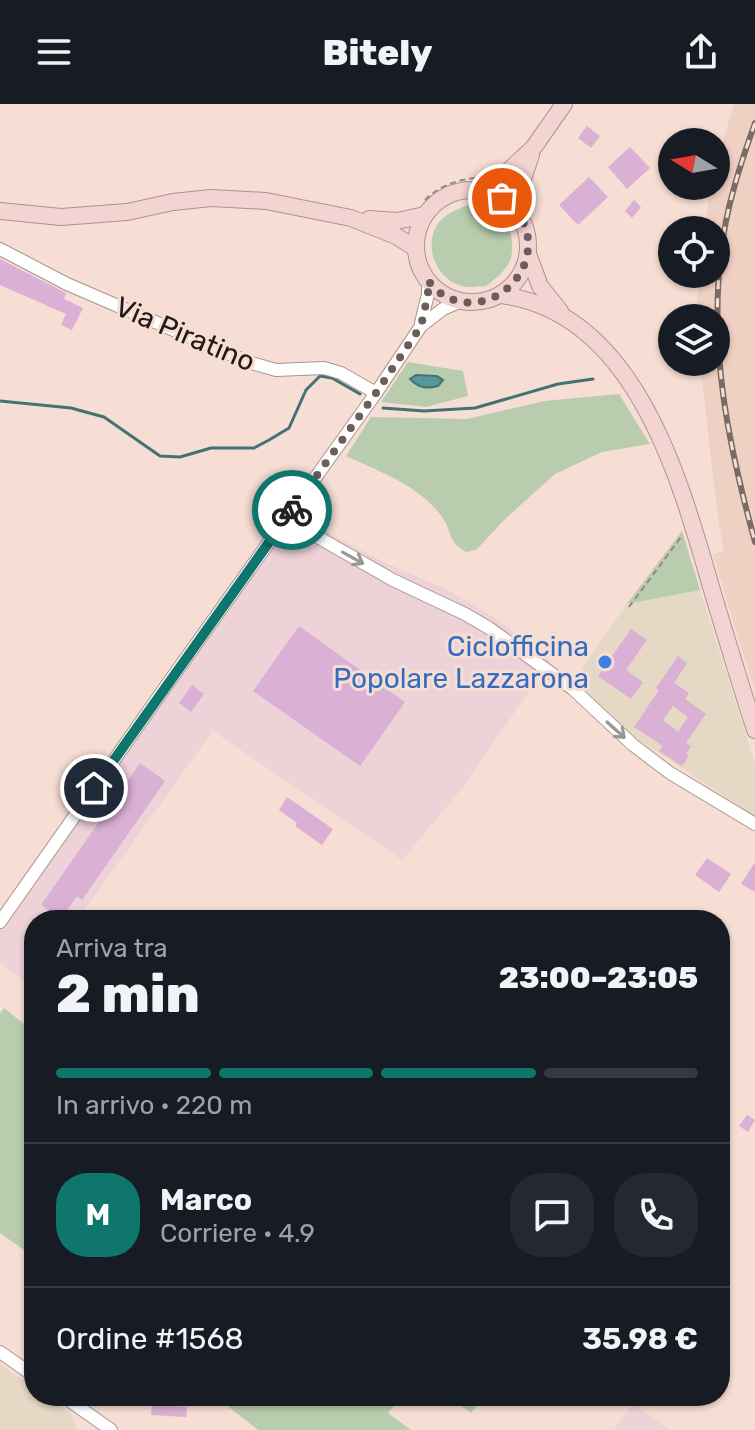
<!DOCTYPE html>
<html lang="it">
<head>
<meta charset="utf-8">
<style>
	:root { --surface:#171b24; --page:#242831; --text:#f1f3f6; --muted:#9ea1a6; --line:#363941; --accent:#0f766e }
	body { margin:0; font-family:Rubik,sans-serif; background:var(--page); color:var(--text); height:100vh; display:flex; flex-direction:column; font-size:30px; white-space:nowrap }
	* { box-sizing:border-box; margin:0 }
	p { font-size:26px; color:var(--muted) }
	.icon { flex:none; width:44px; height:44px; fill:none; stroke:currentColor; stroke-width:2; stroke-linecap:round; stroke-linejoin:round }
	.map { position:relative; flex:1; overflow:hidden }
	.panel { position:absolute; left:24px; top:806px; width:706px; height:496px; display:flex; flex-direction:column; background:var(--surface); border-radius:32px; box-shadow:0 2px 6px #0004 }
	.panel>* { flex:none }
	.needle { width:52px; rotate:281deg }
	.tools { position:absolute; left:658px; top:24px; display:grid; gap:16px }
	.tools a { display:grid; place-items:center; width:72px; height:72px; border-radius:50%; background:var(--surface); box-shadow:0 2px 6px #0004; font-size:40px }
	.pin { position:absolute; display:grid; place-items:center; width:68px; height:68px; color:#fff; margin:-34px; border:4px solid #fff; border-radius:50%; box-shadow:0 2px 8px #0007 }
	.courier { position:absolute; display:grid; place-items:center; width:80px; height:80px; margin:-40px; border:6px solid #0f766e; border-radius:50%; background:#fff; color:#222; box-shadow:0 2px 10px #0007 }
	.headline em { font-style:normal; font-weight:800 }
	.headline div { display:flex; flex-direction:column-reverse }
	.headline { display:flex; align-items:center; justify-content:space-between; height:136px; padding:0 32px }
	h1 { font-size:52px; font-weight:800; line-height:60px }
	.bar { display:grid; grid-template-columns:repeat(4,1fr); gap:12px 8px; align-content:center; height:96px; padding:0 32px }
	.bar i { height:10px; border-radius:6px; background:var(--line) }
	.bar .on { background:var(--accent) }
	.bar p { grid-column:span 4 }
	.line { display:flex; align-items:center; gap:20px; padding:0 32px; border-top:2px solid var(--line) }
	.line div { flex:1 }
	.round { display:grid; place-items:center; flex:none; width:84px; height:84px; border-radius:32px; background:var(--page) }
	header { display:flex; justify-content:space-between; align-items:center; height:104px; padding:0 32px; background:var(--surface); font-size:36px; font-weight:800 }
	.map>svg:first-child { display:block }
	.commercial { fill:#e5d8c5 }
	.industrial { fill:#edd2d8 }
	.built { fill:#efd1c3 }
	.green { fill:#b9ccad }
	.water { fill:#54989c; stroke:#447274; stroke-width:2 }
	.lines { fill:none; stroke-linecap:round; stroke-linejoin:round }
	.stream { stroke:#447274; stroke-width:3 }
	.building { fill:#dab0d5; fill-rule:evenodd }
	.street-casing { stroke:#aa958c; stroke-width:14 }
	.secondary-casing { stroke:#aa958c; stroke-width:18 }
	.path { stroke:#9a8982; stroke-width:2; stroke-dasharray:6 4; stroke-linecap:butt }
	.street { stroke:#fff; stroke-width:12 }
	.secondary { stroke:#f4d3d3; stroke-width:16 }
	.rail-casing { stroke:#7a6b65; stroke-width:6 }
	.rail { stroke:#f6ded4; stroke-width:3; stroke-dasharray:9; stroke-linecap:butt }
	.oneway { stroke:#9b9796 }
	.done { stroke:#6b5d58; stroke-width:8; stroke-dasharray:0 14.4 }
	.route { stroke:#0f766e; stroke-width:10 }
	.shop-dot { fill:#3f7fe0; stroke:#f6ded4; stroke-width:3 }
	.labels { text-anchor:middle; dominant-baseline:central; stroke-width:6; stroke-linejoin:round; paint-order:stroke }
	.street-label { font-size:28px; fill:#201815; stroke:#f6ded4 }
	.shop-label { font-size:28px; fill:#366cbe; stroke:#f6ded4; text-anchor:end }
</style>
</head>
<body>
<header><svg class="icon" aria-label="menu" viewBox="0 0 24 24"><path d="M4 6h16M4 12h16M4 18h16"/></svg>Bitely<svg class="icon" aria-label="share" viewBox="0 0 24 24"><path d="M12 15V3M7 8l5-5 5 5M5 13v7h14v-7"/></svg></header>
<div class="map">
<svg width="755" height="1326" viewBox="0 0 755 1326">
	<rect width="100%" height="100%" fill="#f6ded4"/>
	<!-- commercial -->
	<g class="commercial">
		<path d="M700 486 755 660V712L627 628 573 578 627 500Z"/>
		<path d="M0 1260 34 1284V1292H46L71 1310 78 1326H0Z"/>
	</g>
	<!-- industrial -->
	<g class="industrial">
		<path d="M281 407 299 411 341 436 390 461 446 485 495 514 550 557 463 683 402 756 213 627 77 816H34V876L30 882 0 858V806Z"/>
		<path d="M633 1299 669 1326H614Z"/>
	</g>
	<!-- built -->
	<path class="built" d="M734 0H755V588L713 451 724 446 718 415 700 258H716V214L696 213 699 170H716V126H704L711 82H716V61Z"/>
	<!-- green -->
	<g class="green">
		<path d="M468 101C493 103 512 113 512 142 512 146 512 150 511 154 508 162 502 169 496 174 493 176 490 180 486 182 482 183 478 182 474 183 442 185 421 148 437 121 444 110 456 106 468 101Z"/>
		<path d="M408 258 463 267 468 292 426 303 381 298Z"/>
		<path d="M619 290 650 340 602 348 555 370 504 416 476 446 466 448C445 435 454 429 442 413 421 382 378 367 346 352L371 313 467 315 544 297Z"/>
		<path d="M682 427 700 486 627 500Z"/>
		<path d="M4 904 34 928V1153L0 1129V910Z"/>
		<path d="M215 1292H402L388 1309 411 1326H258Z"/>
		<path d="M447 1292H484L471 1309Z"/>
	</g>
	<!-- water -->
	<path class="water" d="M416 271 437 272 443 276 438 282C426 285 419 284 410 275Z"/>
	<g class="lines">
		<!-- stream -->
		<g class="stream">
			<path d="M0 297 71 304 104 313 160 352 180 353 211 344H254L269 336 289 324 306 286 320 272 332 274 360 290"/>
			<path d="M383 304 424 307 475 304 558 280 593 275"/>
		</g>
	</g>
	<!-- building -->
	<g class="building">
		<path d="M587 22 600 32 591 44 578 34Z"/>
		<path d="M630 43 650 64 627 85 608 63Z"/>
		<path d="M589 73 608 93 578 121 559 101Z"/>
		<path d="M634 96 641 103 632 114 625 107Z"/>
		<path d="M0 155 66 189 64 195 83 204 72 226 61 221 66 210 0 181Z"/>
		<path d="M299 522 405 598 360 662 253 587Z"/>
		<path d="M631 525 647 536 626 566 643 578 631 595 598 572Z"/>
		<path d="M678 552 687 559 674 579 689 589 685 595 706 610 686 639 691 642 686 650 689 652 682 662 659 647 663 642 634 623 659 586 656 584ZM673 602 688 613 678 628 663 616Z"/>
		<path d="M192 581 204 590 191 608 179 599Z"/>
		<path d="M140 659 165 677 82 796 77 792 61 815 41 801Z"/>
		<path d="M287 693 333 725 322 741 295 722 297 719 279 706Z"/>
		<path d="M707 754 731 770 719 788 695 771Z"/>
		<path d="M755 758V788L741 780Z"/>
		<path d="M747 1011 755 1016 748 1028 739 1022Z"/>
		<path d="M152 1301 187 1303 186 1313 151 1311Z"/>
	</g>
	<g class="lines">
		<defs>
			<g id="street">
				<path d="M0 145 67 180 248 258 276 266 324 264 341 269 376 289"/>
				<path d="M421 219 428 190V177"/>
				<path d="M286 415 393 476 465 510 489 524 573 585 633 641 670 669 755 720"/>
				<path d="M0 818 164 585 376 289 421 222 443 205 459 198"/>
				<path d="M0 1248 34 1272"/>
				<path d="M63 1292 111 1326"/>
			</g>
			<g id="secondary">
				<circle cx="472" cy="142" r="56"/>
				<path d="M482 86 503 72 534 43 564 0"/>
				<path d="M0 107 61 113 127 108 173 98 211 94 266 97 351 114 396 132 415 144"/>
				<path d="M517 108 520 84 531 51"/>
				<path d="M369 115 397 117 425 111"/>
				<path d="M528 150 540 182 560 207"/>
				<path d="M501 191C636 208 680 376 712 486 726 533 740 579 755 626"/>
			</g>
		</defs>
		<!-- street casing -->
		<use href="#street" class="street-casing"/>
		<!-- secondary casing -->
		<use href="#secondary" class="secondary-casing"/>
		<!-- path -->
		<g class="path">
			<path d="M425 96C439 82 456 76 476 74"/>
			<path d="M629 503 681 433"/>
		</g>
		<!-- street -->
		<use href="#street" class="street"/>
		<!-- secondary -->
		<use href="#secondary" class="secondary"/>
		<defs>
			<path id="rail" d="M755 19C740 61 726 104 721 149 709 248 729 343 755 438"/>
		</defs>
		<!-- rail casing -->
		<use href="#rail" class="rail-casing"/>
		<!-- rail -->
		<use href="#rail" class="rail"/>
	</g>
	<!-- one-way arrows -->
	<defs><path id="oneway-shaft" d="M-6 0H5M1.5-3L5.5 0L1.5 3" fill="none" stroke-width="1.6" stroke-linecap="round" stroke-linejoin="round" transform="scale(2)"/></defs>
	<g class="oneway">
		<use href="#oneway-shaft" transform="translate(353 454) rotate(29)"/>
		<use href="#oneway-shaft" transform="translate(616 626) rotate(42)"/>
	</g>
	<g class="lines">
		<!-- done -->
		<path class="done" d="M292 406 376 289 421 222 428 190V177C432 181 437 187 442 190 483 217 537 176 527 129 524 114 512 104 502 94"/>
		<!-- route -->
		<path class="route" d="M94 684 292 406"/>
	</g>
	<!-- markers -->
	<circle class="shop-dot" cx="605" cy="558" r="8"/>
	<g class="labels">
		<!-- street labels -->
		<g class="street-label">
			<text transform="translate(185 230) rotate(23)">Via Piratino</text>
		</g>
		<!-- shop labels -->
		<g class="shop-label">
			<text x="589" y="542">Ciclofficina<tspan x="589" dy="32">Popolare Lazzarona</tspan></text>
		</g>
	</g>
</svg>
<div class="tools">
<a><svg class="needle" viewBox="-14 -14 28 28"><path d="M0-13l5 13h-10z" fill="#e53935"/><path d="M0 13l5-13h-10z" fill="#9ea1a6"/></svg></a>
<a><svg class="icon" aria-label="locate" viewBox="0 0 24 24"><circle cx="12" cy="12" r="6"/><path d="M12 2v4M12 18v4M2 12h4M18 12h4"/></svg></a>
<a><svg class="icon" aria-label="layers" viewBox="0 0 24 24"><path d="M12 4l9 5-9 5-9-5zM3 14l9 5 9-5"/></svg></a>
</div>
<div class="pin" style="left:502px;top:94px;background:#ea580c"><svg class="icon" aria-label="bag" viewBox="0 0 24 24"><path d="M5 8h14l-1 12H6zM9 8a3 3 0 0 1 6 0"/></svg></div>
<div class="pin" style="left:94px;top:684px;background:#1f2937"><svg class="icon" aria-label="home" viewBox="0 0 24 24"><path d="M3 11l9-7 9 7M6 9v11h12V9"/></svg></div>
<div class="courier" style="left:292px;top:406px"><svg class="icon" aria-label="bike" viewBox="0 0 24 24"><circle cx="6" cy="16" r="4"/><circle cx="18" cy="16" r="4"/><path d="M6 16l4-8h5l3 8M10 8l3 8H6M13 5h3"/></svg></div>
<section class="panel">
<div class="headline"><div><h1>2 min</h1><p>Arriva tra</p></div><em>23:00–23:05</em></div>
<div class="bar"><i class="on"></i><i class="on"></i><i class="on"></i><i></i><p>In arrivo · 220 m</p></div>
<div class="line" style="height:144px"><b class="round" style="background:var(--accent);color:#fff">M</b><div><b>Marco</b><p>Corriere · 4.9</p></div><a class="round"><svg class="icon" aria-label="chat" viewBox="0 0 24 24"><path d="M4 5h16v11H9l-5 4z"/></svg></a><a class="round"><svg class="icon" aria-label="phone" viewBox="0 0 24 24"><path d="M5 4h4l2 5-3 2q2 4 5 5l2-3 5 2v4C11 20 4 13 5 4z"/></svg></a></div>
<div class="line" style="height:104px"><div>Ordine #1568</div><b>35.98 €</b></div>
</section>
</div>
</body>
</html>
